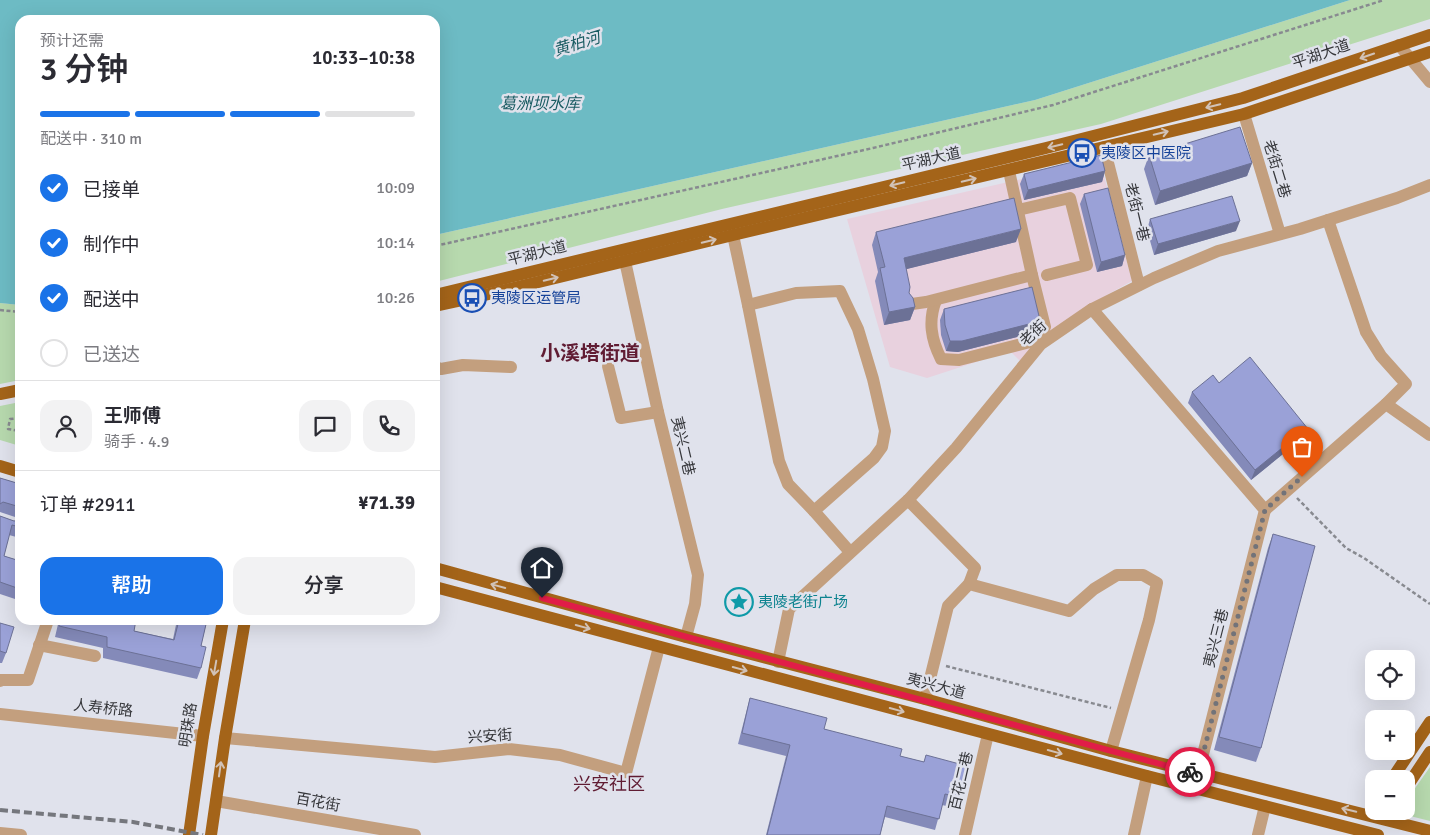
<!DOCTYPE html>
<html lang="zh">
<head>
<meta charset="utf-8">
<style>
	:root { --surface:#fff; --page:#f2f2f3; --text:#2b2b33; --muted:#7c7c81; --line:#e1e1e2; --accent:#1a73e8 }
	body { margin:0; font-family:Signika,"Noto Sans SC",sans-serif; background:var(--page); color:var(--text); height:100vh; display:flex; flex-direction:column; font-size:19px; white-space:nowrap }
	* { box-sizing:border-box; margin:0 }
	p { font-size:16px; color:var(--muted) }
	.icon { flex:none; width:28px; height:28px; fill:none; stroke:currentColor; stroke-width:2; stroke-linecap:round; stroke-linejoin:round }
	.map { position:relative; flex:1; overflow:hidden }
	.drawer { position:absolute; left:15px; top:15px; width:425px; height:610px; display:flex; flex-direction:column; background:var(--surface); border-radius:15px; box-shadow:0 5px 20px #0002 }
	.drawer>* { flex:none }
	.buttons { position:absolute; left:1365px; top:650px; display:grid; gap:10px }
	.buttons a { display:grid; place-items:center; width:50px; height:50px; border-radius:10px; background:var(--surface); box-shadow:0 5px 20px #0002; font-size:25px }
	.pin { position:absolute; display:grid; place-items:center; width:42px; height:42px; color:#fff; margin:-51px -21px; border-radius:50% 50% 50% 0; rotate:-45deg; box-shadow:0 0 5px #0007 }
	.pin .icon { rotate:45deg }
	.courier { position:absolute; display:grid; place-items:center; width:50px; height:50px; margin:-25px; border:4px solid #e11d48; border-radius:50%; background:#fff; color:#222; box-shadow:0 1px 6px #0007 }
	.summary em { font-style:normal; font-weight:600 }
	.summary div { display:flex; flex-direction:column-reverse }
	.summary { display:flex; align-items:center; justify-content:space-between; height:85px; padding:0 25px }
	h1 { font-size:32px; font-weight:600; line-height:38px }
	.bar { display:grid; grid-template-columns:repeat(4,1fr); gap:8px 5px; align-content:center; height:60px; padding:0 25px }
	.bar i { height:6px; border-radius:4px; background:var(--line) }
	.bar .on { background:var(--accent) }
	.bar p { grid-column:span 4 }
	.line { display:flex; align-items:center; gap:12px; padding:0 25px; border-top:1px solid var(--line) }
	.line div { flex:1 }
	.round { display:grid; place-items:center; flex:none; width:52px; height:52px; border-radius:15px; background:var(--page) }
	ol { padding:0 25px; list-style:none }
	li { display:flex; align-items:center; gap:15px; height:55px }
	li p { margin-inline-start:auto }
	li .icon { padding:5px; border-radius:50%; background:var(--accent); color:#fff; stroke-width:4 }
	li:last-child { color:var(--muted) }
	li i { width:28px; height:28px; border:2px solid var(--line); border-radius:50% }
	.cta { display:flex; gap:10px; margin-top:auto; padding:10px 25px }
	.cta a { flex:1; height:58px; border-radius:15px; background:var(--accent); color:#fff; font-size:20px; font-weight:600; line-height:58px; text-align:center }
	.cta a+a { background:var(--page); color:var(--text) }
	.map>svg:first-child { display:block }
	.medical { fill:#e8d1de }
	.green { fill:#b7d9ae }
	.water { fill:#6dbbc4 }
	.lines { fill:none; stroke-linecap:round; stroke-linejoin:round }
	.path { stroke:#888a90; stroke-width:2.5; stroke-dasharray:4 2.5; stroke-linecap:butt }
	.minor { stroke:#c39f7e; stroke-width:12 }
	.major { stroke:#a46419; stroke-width:12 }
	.rail { stroke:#75777d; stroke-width:4; stroke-dasharray:8 4; stroke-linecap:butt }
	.wall { fill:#848ab9 }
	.shaded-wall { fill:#6c7196 }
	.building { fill:#9aa1d7; stroke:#6c7196 }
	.oneway { stroke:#d1c2b7 }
	.done { stroke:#727379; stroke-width:5; stroke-dasharray:0 9 }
	.route { stroke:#e11d48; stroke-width:6 }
	.labels { text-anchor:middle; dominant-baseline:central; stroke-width:5; stroke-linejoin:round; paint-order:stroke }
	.street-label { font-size:15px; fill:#36373b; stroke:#e0e2ec }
	.transit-label { font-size:15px; fill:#164399; stroke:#e0e2ec; text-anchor:start }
	.culture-label { font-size:15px; fill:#0d838f; stroke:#e0e2ec; text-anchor:start }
	.water-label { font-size:16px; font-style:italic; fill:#195b62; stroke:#e0e2ec }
	.quarter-label { font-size:18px; fill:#601c33; stroke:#e0e2ec }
	.district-label { font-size:20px; font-weight:bold; fill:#601c33; stroke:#e0e2ec }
</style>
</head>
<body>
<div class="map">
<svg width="1430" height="835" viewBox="0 0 1430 835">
	<rect width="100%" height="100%" fill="#e0e2ec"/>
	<!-- medical -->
	<path class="medical" d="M1100 161 1132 281 1087 306 1020 361 1010 351 927 378 890 367 847 219Z"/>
	<!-- green -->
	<g class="green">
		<path d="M1350 0H1430V19L1101 124 722 209 435 282V235L1035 100Z"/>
		<path d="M0 303 20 305V380L0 384Z"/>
		<path d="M20 402V446L0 440V406Z"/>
		<path d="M1430 767V821L1398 813 1406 811V801Z"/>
	</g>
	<!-- water -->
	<path class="water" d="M0 0H1350L1035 100 435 235V20H20V305L0 303Z"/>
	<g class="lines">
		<!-- path -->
		<g class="path">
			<path d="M435 246 873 148 1053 105 1384 0"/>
			<path d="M0 310 20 312"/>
			<path d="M20 418 10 419 8 429 20 431"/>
			<path d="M1297 498 1346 548 1364 558 1430 604"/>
			<path d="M946 666 1111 708"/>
		</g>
		<!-- minor -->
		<g class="minor">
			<path d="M1399 45 1430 82"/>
			<path d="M1244 114 1280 234"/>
			<path d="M1104 147 1139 285"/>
			<path d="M1018 210 1070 198 1087 265 1047 275"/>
			<path d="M1328 220 1366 332 1381 356 1406 384 1386 404"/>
			<path d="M733 235 748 305 796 293 840 291 858 329 873 379 885 431 882 447 874 458 814 511 850 552"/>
			<path d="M625 261 658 412 698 575 695 604 686 637"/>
			<path d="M936 300C928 321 931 339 941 359L959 360 1034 341 1045 327 1032 275"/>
			<path d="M912 304 926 302 1032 275 1009 171"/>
			<path d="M748 305 779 461 788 484 814 511"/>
			<path d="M1092 309 1265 510 1198 774"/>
			<path d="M608 366 621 418 658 412"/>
			<path d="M435 367 441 369 463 365 511 367"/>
			<path d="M908 500 975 568 969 584"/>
			<path d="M1265 510 1386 404 1430 435"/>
			<path d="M39 645 95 656"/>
			<path d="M778 662 789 609 908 500 956 448 1041 344 1092 309 1154 278 1218 251 1300 229 1397 198 1430 185"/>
			<path d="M0 681 1 680H28L48 620"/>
			<path d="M925 699 948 606 969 584 1069 611 1094 589 1117 575H1143L1157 583 1149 620 1111 751"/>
			<path d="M0 714 203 736"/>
			<path d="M225 738 435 757 509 749 560 755 626 773 659 647"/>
			<path d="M216 801 415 835"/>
			<path d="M0 833 21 835"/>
			<path d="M965 835 988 734"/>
			<path d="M1134 835 1147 776"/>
			<path d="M1258 835 1265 806"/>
		</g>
		<!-- major -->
		<g class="major">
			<path d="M435 295 1046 148 1243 98 1430 35"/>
			<path d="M435 306 472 298 733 235 1244 114 1430 52"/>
			<path d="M0 394 20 390"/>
			<path d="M0 466 20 472"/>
			<path d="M435 568 686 637 925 699 1111 751 1430 831"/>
			<path d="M435 587 1147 776 1378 835"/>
			<path d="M1392 779 1430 722"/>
			<path d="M1406 788 1430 752"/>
			<path d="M189 835 203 736 223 620"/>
			<path d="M211 835 225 738 245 620"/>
		</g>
		<!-- rail -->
		<path class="rail" d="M0 810 133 822 203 835"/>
	</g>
	<!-- wall -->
	<g class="wall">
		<path d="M1149 155 1252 163 1247 176 1155 205 1144 169Z"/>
		<path d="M1105 171 1102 182 1024 200 1020 184 1024 174Z"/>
		<path d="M1084 194 1125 255 1122 266 1097 272 1080 204Z"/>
		<path d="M1150 219 1236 231 1154 255 1147 230Z"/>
		<path d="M876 232 1016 242 906 269 909 293 915 307 910 320 884 325 875 281 878 272 872 245Z"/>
		<path d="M944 309 1035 327 1029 334 958 352 946 351 941 335 940 320Z"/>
		<path d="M1219 383 1308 429 1304 439 1284 456 1283 454 1251 480 1188 403 1192 392Z"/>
		<path d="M0 478 20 484V538L9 535 4 556 20 561V596L18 600 0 594V516L14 521 19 520 18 518 0 512Z"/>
		<path d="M1273 534 1261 748 1256 762 1214 750 1268 548Z"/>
		<path d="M59 620H136L134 631 173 639 177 620H207L201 646V668L197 679 103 658V648L55 637Z"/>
		<path d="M0 623 6 653 2 663H0Z"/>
		<path d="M750 698 824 729 900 756 924 762 926 755 959 797 955 808 942 805 935 830 885 817 880 835H766L786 756 738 744 747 709Z"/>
	</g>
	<!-- shaded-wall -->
	<g class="shaded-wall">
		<path d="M1252 163 1247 176 1155 205 1160 191Z"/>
		<path d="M1105 171 1102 182 1024 200 1028 190Z"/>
		<path d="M1240 221 1236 231 1154 255 1158 244Z"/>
		<path d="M1021 229 1016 242 899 271 904 258Z"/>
		<path d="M1125 255 1122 266 1097 272 1101 262Z"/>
		<path d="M915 307 910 320 884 325 889 312Z"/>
		<path d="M1039 316 1035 327 1029 334 958 352 946 351 950 341Z"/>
		<path d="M1308 429 1304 439 1284 456 1288 445Z"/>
		<path d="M1287 444 1283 454 1251 480 1255 470Z"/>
	</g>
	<!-- building -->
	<g class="building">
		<path d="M1240 127 1252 163 1160 191 1149 155Z"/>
		<path d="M1101 155 1105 171 1028 190 1024 174Z"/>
		<path d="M1108 188 1125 255 1101 262 1084 194Z"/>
		<path d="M1232 196 1240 221 1158 244 1150 219Z"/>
		<path d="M1014 198 1021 229 904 258 910 287 909 293 913 298 915 307 889 312 880 268 885 267 876 232Z"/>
		<path d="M1032 287 1039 316 1033 323 962 341H950L945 325 944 309Z"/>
		<path d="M1250 357 1308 429 1288 445 1287 444 1255 470 1192 392 1213 375 1219 383Z"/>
		<path d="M0 478 20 484V507L3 502 0 504Z"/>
		<path d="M0 516 14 521 20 520V527L12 525 4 556 20 561V589L0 582Z"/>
		<path d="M1273 534 1315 546 1261 748 1219 737Z"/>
		<path d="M61 620H136L134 631 174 640 179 620H207L201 646 206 647 201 668 107 647V637L59 626Z"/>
		<path d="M0 623 14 627 6 653 0 651Z"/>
		<path d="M750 698 827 718 824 729 902 749 900 756 924 762 926 755 967 766 959 797 945 794 939 819 887 806 880 835H767L790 745 742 733Z"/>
	</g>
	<!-- one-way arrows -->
	<defs><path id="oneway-shaft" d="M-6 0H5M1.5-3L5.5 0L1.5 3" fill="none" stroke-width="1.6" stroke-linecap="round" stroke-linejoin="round" transform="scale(1.25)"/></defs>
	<g class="oneway">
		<use href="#oneway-shaft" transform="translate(1367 56) rotate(161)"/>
		<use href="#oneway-shaft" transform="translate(1213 106) rotate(166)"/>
		<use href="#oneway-shaft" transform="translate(1161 133) rotate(-13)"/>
		<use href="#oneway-shaft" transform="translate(1055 146) rotate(166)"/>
		<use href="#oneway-shaft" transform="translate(969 180) rotate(-13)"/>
		<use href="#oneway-shaft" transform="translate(897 184) rotate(167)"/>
		<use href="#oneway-shaft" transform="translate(709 241) rotate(-14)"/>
		<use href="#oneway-shaft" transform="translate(551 279) rotate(-14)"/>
		<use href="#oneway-shaft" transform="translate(498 586) rotate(-165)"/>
		<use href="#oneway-shaft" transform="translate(583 627) rotate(15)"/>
		<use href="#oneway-shaft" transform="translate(215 668) rotate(100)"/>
		<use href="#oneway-shaft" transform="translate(740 669) rotate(15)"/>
		<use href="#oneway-shaft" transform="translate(897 710) rotate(15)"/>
		<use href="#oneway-shaft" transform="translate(1055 752) rotate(15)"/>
		<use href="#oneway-shaft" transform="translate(220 769) rotate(-82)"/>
		<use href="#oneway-shaft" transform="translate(1349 810) rotate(-166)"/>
	</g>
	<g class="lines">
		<!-- done -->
		<path class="done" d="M1190 772 1198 774 1265 510 1302 477"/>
		<!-- route -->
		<path class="route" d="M542 598 1190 772"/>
	</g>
	<!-- icons -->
	<defs>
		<symbol id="bus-ring" viewBox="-11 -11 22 22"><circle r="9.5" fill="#e0e2ec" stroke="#1a4fb4" stroke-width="1.5"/><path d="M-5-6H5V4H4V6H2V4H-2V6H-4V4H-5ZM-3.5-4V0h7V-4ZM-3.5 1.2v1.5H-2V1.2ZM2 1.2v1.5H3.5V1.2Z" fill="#1a4fb4"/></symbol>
		<symbol id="sight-ring" viewBox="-11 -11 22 22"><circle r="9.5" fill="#e0e2ec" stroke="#0f9aa8" stroke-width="1.5"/><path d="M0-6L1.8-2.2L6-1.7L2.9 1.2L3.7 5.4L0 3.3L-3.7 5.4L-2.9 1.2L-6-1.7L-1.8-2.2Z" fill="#0f9aa8"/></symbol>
	</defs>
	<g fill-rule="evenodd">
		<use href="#bus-ring" x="1066" y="137" width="32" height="32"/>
		<use href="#bus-ring" x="456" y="282" width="32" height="32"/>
		<use href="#sight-ring" x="723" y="586" width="32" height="32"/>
	</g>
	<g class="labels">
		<!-- street labels -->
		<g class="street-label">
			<text transform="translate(1321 54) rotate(-19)">平湖大道</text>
			<text transform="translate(931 159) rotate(-13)">平湖大道</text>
			<text transform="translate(1277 169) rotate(73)">老街二巷</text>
			<text transform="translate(1137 212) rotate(76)">老街一巷</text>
			<text transform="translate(537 253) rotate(-14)">平湖大道</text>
			<text transform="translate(1033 333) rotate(-42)">老街</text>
			<text transform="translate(683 446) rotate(77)">夷兴二巷</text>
			<text transform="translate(1216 638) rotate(-76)">夷兴三巷</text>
			<text transform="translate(936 686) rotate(15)">夷兴大道</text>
			<text transform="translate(103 708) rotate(6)">人寿桥路</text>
			<text transform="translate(188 725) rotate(-81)">明珠路</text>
			<text transform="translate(490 736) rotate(-4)">兴安街</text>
			<text transform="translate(961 781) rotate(-77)">百花二巷</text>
			<text transform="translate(318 802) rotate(10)">百花街</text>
		</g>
		<!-- transit labels -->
		<g class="transit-label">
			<text x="1101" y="153">夷陵区中医院</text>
			<text x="491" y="298">夷陵区运管局</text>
		</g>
		<!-- culture labels -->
		<g class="culture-label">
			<text x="758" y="602">夷陵老街广场</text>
		</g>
		<!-- water labels -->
		<g class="water-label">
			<text transform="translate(577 44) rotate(-17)">黄柏河</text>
			<text x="540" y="104">葛洲坝水库</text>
		</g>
		<!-- quarter labels -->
		<g class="quarter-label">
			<text x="609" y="784">兴安社区</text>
		</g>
		<!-- district labels -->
		<g class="district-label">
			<text x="590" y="353">小溪塔街道</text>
		</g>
	</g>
</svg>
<div class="buttons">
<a><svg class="icon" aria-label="locate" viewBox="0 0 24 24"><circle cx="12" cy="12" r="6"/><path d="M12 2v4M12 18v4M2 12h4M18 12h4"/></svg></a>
<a>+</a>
<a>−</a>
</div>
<div class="pin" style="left:1302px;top:477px;background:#ea580c"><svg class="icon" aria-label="bag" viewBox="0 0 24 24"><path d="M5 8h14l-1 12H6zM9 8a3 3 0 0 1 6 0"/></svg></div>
<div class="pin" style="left:542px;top:598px;background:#1f2937"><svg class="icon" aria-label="home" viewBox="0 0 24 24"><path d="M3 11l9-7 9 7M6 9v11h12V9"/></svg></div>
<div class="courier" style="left:1190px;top:772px"><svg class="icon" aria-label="bike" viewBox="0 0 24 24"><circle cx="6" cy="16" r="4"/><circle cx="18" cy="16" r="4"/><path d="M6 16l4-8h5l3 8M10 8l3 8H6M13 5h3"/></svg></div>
<section class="drawer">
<div class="summary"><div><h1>3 分钟</h1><p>预计还需</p></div><em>10:33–10:38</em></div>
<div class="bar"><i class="on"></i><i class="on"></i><i class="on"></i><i></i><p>配送中 · 310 m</p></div>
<ol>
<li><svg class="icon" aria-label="check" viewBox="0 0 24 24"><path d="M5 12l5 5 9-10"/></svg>已接单<p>10:09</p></li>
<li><svg class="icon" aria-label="check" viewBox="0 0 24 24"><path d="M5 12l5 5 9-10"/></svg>制作中<p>10:14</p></li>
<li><svg class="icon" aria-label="check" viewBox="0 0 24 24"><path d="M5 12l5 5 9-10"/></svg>配送中<p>10:26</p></li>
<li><i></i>已送达</li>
</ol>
<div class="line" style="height:90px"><a class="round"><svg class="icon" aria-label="person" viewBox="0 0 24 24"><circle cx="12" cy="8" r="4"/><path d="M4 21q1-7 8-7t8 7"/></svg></a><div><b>王师傅</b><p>骑手 · 4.9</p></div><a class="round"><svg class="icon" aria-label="chat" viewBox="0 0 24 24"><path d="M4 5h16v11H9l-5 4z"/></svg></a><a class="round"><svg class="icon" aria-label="phone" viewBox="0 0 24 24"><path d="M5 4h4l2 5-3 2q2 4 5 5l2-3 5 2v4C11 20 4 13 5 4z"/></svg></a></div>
<div class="line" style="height:65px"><div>订单 #2911</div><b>¥71.39</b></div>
<div class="cta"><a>帮助</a><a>分享</a></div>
</section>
</div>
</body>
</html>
